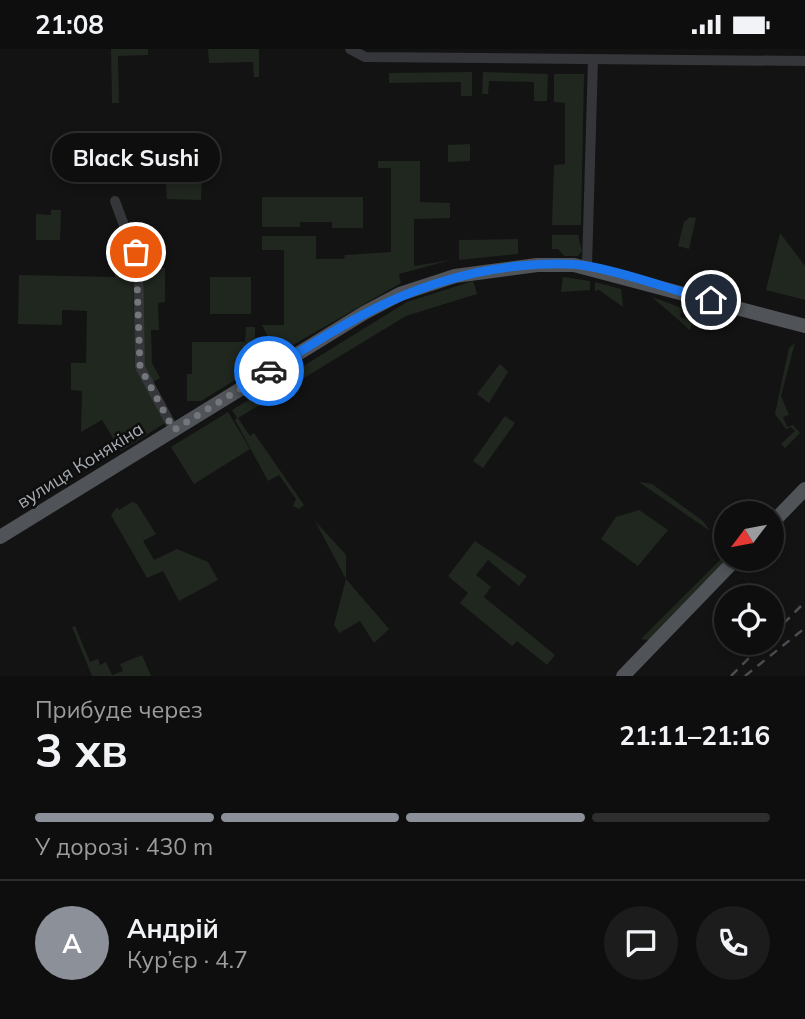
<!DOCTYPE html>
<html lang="uk">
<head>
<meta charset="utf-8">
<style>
	:root { --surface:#0e0e0f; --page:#1c1c1d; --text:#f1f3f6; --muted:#9b9c9e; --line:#2e2e2f; --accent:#8c9099 }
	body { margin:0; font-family:Mulish,sans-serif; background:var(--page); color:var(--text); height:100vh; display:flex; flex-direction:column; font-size:26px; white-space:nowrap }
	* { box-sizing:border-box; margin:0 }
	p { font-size:23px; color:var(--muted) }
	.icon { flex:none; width:38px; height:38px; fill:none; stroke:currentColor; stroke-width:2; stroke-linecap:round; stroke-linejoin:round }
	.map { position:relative; height:627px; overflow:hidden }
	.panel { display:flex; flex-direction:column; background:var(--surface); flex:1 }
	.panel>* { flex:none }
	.needle { width:46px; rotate:238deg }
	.buttons { position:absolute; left:714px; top:452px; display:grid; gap:14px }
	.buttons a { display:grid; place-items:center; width:70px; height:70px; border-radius:50%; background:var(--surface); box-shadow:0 4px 10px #0003,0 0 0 2px var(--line); font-size:35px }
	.pin { position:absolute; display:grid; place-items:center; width:60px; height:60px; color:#fff; margin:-30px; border:4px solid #fff; border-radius:50%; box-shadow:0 2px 7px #0007 }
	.courier { position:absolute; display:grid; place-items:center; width:70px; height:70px; margin:-35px; border:5px solid #1a73e8; border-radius:50%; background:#fff; color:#222; box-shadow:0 2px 9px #0007 }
	.bubble { position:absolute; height:49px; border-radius:24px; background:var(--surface); box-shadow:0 4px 10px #0003,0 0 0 2px var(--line); font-size:23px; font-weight:700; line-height:49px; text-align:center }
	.headline em { font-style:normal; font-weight:700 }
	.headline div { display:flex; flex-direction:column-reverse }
	.headline { display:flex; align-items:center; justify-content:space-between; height:119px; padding:0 35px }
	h1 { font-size:46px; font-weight:700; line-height:52px }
	.bar { display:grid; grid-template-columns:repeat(4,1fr); gap:10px 7px; align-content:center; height:84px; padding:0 35px }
	.bar i { height:9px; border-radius:5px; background:var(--line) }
	.bar .on { background:var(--accent) }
	.bar p { grid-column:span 4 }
	.line { display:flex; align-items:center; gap:18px; padding:0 35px; border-top:2px solid var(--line) }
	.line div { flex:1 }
	.round { display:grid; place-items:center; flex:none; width:74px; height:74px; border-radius:37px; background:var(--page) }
	.status { display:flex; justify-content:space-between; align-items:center; height:49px; padding:0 35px; background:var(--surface); direction:ltr }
	.status svg { height:19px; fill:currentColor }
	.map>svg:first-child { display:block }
	.green { fill:#20271f }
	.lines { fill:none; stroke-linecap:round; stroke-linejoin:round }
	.minor { stroke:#343639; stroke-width:10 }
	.major { stroke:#505458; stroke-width:14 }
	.rail { stroke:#4b4e52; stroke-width:2.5; stroke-dasharray:9 7; stroke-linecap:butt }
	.done { stroke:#73777c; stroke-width:7; stroke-dasharray:0 12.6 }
	.route { stroke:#1a73e8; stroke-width:9 }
	.labels { text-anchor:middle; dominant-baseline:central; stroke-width:5; stroke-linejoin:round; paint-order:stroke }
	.street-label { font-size:18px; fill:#a6adb4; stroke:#0e0e0f }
</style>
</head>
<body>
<div class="status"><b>21:08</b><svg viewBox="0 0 49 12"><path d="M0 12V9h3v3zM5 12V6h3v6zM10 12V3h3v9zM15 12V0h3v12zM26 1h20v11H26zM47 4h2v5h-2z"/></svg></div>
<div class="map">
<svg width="805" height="627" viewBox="0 0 805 627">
	<rect width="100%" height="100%" fill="#131314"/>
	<!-- green -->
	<g class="green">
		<path d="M111 0H148V6L118 7 119 54H112Z"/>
		<path d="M208 0H259V28H254L253 13 209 14Z"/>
		<path d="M472 23V47H461V33L389 34V24Z"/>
		<path d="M483 23 548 25 547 52H534V33L489 32 488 45H482Z"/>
		<path d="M554 25H584L581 176H552L554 116 565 115V54L554 53Z"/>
		<path d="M470 95V112L448 113V96Z"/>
		<path d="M378 112H420V153L450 154V169L414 170V217L451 211 399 225 401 234 277 305 262 276H284V201H262V187H316V210H344L345 206 391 203V119H378Z"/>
		<path d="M169 119H202L201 151 167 150 165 123Z"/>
		<path d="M262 148H363V179H332V173H300V178H262Z"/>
		<path d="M51 161H61L60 191H36V165L51 166Z"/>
		<path d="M690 168 696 169 689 200 678 197 684 173Z"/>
		<path d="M780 184 805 217V251L766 241Z"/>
		<path d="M552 186H578L582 202 578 207H564L558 200H552Z"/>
		<path d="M518 190V205L459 211V191Z"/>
		<path d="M116 206 132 207 135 319 165 374 121 402 102 371 81 383 82 342 71 341V314H86L87 262 62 261V276L18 275 19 226 115 228Z"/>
		<path d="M142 219H165V253L158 254 159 281H151L152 314 160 329 153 333 144 317Z"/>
		<rect x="210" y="228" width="41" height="37"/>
		<path d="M563 228 590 232V241L561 243Z"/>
		<path d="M473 232 477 245 406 267 238 369 250 387 254 384 304 456 299 460 293 457 296 450 279 426 268 432 235 371 237 369 232 361 407 253Z"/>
		<path d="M595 233 621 240 623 258 599 241 595 242Z"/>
		<path d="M652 248 682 259 680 268 693 272 690 281Z"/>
		<path d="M246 278H255V319L201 352H187V325H192V293H245Z"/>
		<path d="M795 294 781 347 789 366 783 368 787 378 793 376 800 384 785 399 781 395 795 382 791 378 786 380 775 365 789 299Z"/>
		<path d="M500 315 508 323 489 354 477 345Z"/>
		<path d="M228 363 250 400 194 435 171 398Z"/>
		<path d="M505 367 515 374 483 419 473 412Z"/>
		<path d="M639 433 652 435 703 472 729 509 649 591 641 590 721 510 724 503 710 482Z"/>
		<path d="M132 453 137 455 156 485 143 492 154 511 177 500 208 513 218 531 179 552 163 522 147 529 111 466 117 458 119 461Z"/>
		<path d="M639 461 668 481 638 517 601 490 616 468Z"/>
		<path d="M315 472 346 506V530L389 580 374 594 360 572 339 584 334 576 346 530Z"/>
		<path d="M475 492 527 527 519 537 488 511 476 526 491 538 484 548 555 606 547 616 517 592 512 597 460 554 468 544 448 527Z"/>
		<path d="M75 577 90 613 98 610 100 616 106 613 112 626 123 622 120 615 142 606 151 627H92L72 578Z"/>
	</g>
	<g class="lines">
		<!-- minor -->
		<g class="minor">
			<path d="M350 0 365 8 805 12"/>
			<path d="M115 152 138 214 140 318 174 381"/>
			<path d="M587 217 593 10"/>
		</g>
		<!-- major -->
		<g class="major">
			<path d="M772 474 805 440"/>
			<path d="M0 488 364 264 400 245 455 227 537 216H574L805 277"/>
			<path d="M623 627 737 509"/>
		</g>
		<!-- rail -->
		<g class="rail">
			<path d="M772 586 805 553"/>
			<path d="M731 627 765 593"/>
			<path d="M745 627 805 579"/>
		</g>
	</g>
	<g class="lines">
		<!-- done -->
		<path class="done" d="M136 203 140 318 174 381 269 322"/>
		<!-- route -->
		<path class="route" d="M269 322C353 269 417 228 518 217 540 215 566 213 587 217 629 224 670 241 711 251"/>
	</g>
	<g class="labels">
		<!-- street labels -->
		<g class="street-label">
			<text transform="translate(80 416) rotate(-32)">вулиця Конякіна</text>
		</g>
	</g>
</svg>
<div class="buttons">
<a><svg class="needle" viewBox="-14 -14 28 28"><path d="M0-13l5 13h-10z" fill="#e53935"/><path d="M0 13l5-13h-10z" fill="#9b9c9e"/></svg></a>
<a><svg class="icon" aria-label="locate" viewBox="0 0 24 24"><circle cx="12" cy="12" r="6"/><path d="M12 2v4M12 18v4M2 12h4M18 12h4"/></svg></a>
</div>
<div class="pin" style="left:136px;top:203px;background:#ea580c"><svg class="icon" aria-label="bag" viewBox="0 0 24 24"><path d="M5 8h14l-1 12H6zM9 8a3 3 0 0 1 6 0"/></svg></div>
<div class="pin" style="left:711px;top:251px;background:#1f2937"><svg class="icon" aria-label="home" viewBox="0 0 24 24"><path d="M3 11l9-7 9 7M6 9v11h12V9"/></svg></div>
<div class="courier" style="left:269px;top:322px"><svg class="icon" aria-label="car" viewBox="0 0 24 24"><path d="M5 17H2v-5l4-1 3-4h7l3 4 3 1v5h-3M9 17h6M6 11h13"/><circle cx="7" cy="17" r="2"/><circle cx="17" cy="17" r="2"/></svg></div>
<div class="bubble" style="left:52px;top:84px;width:168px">Black Sushi</div>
</div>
<section class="panel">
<div class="headline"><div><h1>3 хв</h1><p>Прибуде через</p></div><em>21:11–21:16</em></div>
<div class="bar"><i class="on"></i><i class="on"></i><i class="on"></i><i></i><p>У дорозі · 430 m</p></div>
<div class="line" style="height:126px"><b class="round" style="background:var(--accent);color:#fff">А</b><div><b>Андрій</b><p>Кур’єр · 4.7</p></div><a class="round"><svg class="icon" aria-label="chat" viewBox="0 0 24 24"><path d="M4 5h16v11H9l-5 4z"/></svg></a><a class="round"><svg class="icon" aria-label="phone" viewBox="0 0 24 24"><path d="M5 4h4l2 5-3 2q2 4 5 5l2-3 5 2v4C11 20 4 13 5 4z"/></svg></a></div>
</section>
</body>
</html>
